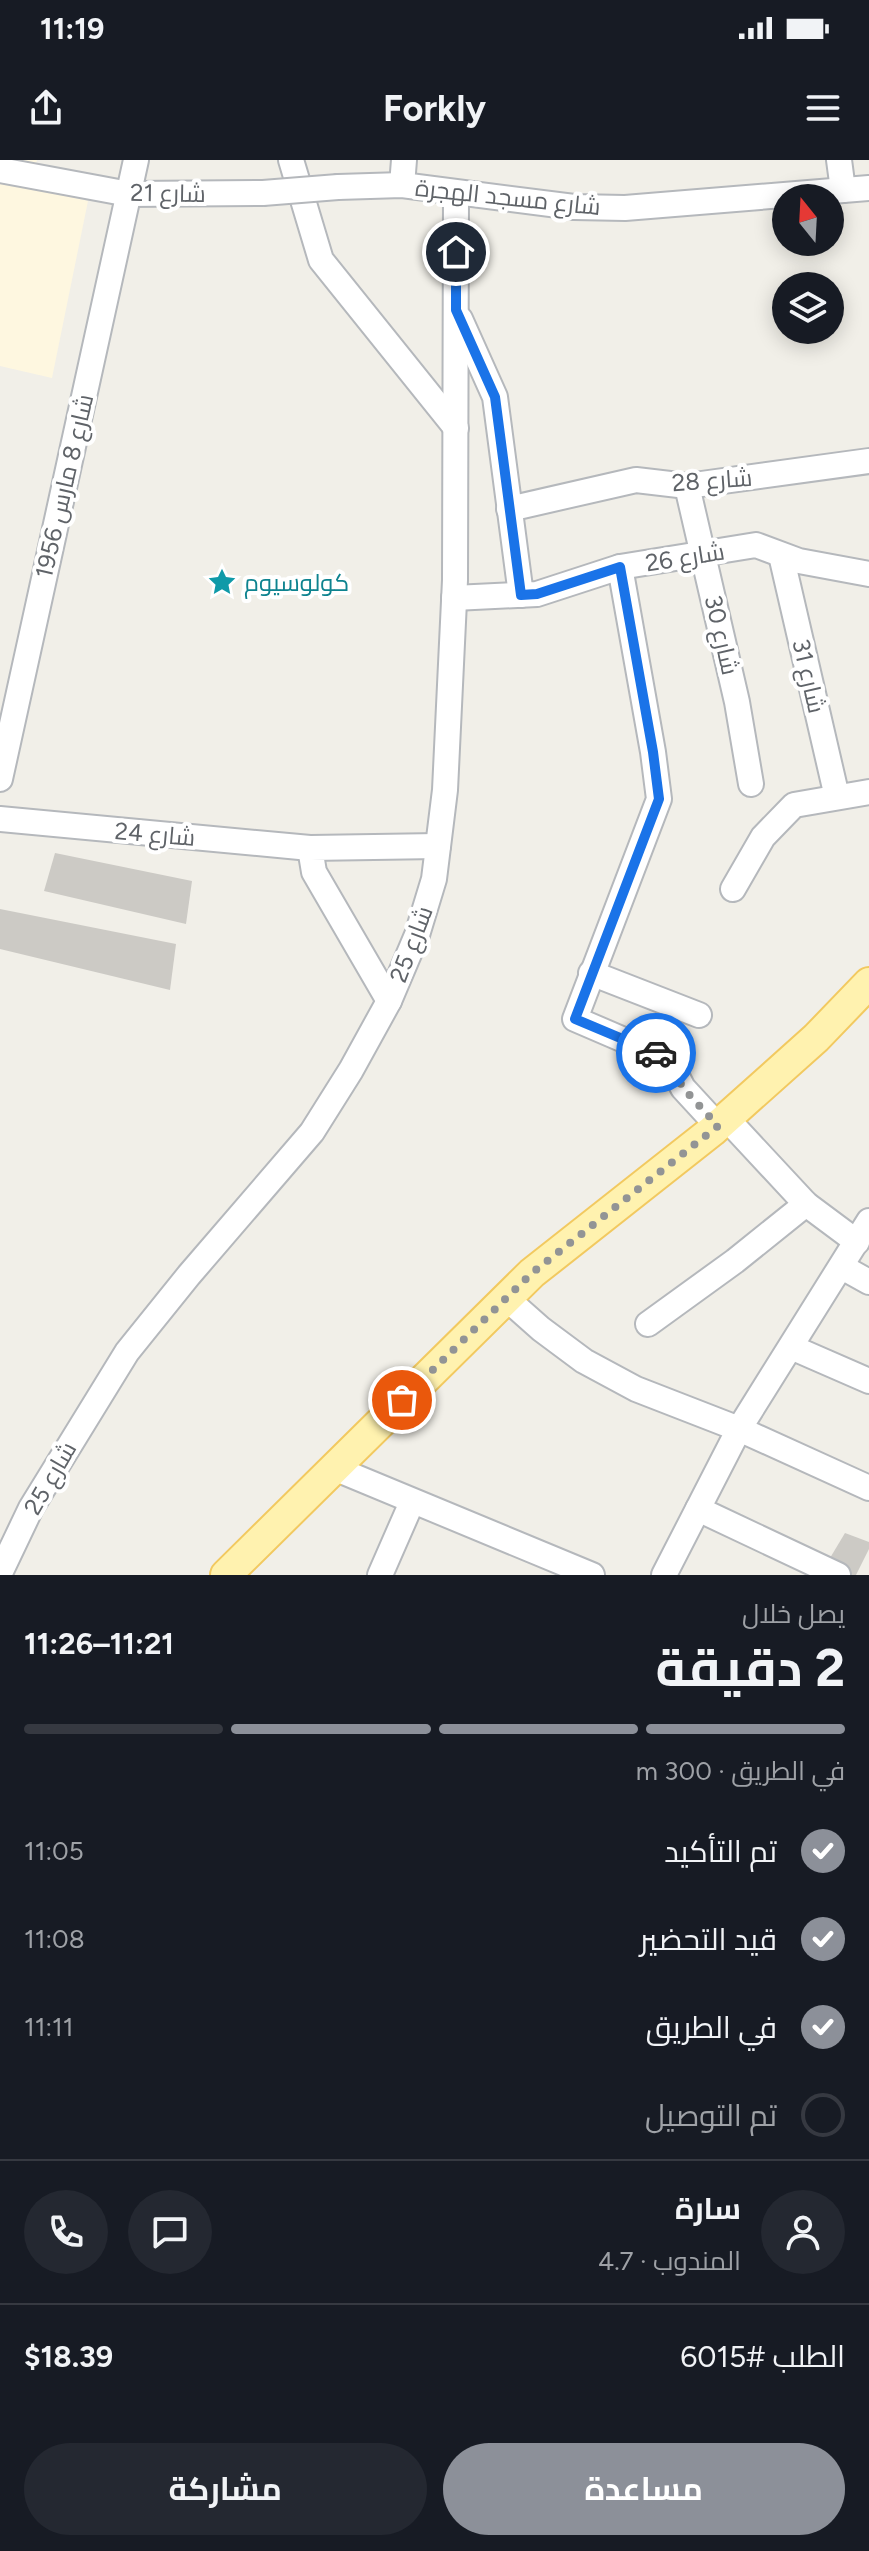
<!DOCTYPE html>
<html lang="ar">
<head>
<meta charset="utf-8">
<style>
	:root { --surface:#171b24; --page:#242831; --text:#f1f3f6; --muted:#9ea1a6; --line:#363941; --accent:#8c9099 }
	body { margin:0; font-family:Figtree,Cairo,sans-serif; background:var(--page); color:var(--text); direction:rtl; height:100vh; display:flex; flex-direction:column; font-size:30px; white-space:nowrap }
	* { box-sizing:border-box; margin:0 }
	p { font-size:26px; color:var(--muted) }
	.icon { flex:none; width:44px; height:44px; fill:none; stroke:currentColor; stroke-width:2; stroke-linecap:round; stroke-linejoin:round }
	.map { position:relative; height:1415px; overflow:hidden; direction:ltr }
	.panel { display:flex; flex-direction:column; background:var(--surface); flex:1 }
	.panel>* { flex:none }
	.needle { width:52px; rotate:342deg }
	.fabs { position:absolute; left:772px; top:24px; display:grid; gap:16px }
	.fabs a { display:grid; place-items:center; width:72px; height:72px; border-radius:50%; background:var(--surface); box-shadow:0 4px 20px #0003; font-size:40px }
	.pin { position:absolute; display:grid; place-items:center; width:68px; height:68px; color:#fff; margin:-34px; border:4px solid #fff; border-radius:50%; box-shadow:0 2px 8px #0007 }
	.courier { position:absolute; display:grid; place-items:center; width:80px; height:80px; margin:-40px; border:6px solid #1a73e8; border-radius:50%; background:#fff; color:#222; box-shadow:0 2px 10px #0007 }
	.head em { font-style:normal; font-weight:700 }
	.head div { display:flex; flex-direction:column-reverse }
	.head { display:flex; align-items:center; justify-content:space-between; height:136px; padding:0 24px }
	h1 { font-size:52px; font-weight:700; line-height:60px }
	.bar { display:grid; grid-template-columns:repeat(4,1fr); gap:12px 8px; align-content:center; height:96px; padding:0 24px }
	.bar i { height:10px; border-radius:6px; background:var(--line) }
	.bar .selected { background:var(--accent) }
	.bar p { grid-column:span 4 }
	.line { display:flex; align-items:center; gap:20px; padding:0 24px; border-top:2px solid var(--line) }
	.line div { flex:1 }
	.round { display:grid; place-items:center; flex:none; width:84px; height:84px; border-radius:42px; background:var(--page) }
	ol { padding:0 24px; list-style:none }
	li { display:flex; align-items:center; gap:24px; height:88px }
	li p { margin-inline-start:auto }
	li .icon { padding:8px; border-radius:50%; background:var(--accent); color:#fff; stroke-width:4 }
	li:last-child { color:var(--muted) }
	li i { width:44px; height:44px; border:4px solid var(--line); border-radius:50% }
	.action { display:flex; gap:16px; margin-top:auto; padding:16px 24px }
	.action a { flex:1; height:92px; border-radius:48px; background:var(--accent); color:#fff; font-size:32px; font-weight:700; line-height:92px; text-align:center }
	.action a+a { background:var(--page); color:var(--text) }
	.status { display:flex; justify-content:space-between; align-items:center; height:56px; padding:0 40px; background:var(--surface); direction:ltr }
	.status svg { height:22px; fill:currentColor }
	header { display:flex; justify-content:space-between; align-items:center; height:104px; padding:0 24px; background:var(--surface); font-size:36px; font-weight:700 }
	.map>svg:first-child { display:block }
	.commercial { fill:#fef7e0 }
	.building { fill:#cccac5 }
	.lines { fill:none; stroke-linecap:round; stroke-linejoin:round }
	.minor-casing { stroke:#b5b8bc; stroke-width:28 }
	.major-casing { stroke:#f2c960; stroke-width:34 }
	.minor { stroke:#fff; stroke-width:24 }
	.major { stroke:#fff2af; stroke-width:30 }
	.minor-bridge-casing { stroke:#b5b8bc; stroke-width:28; stroke-linecap:butt }
	.minor-bridge { stroke:#fff; stroke-width:24 }
	.done { stroke:#929495; stroke-width:8; stroke-dasharray:0 14.4 }
	.route { stroke:#1a73e8; stroke-width:10 }
	.labels { text-anchor:middle; dominant-baseline:central; stroke-width:8; stroke-linejoin:round; paint-order:stroke }
	.street-label { font-size:24px; fill:#5f6368; stroke:#fff }
	.culture-label { font-size:24px; fill:#0d838f; stroke:#fff; text-anchor:start }
</style>
</head>
<body>
<div class="status"><b>11:19</b><svg viewBox="0 0 49 12"><path d="M0 12V9h3v3zM5 12V6h3v6zM10 12V3h3v9zM15 12V0h3v12zM26 1h20v11H26zM47 4h2v5h-2z"/></svg></div>
<header><svg class="icon" aria-label="menu" viewBox="0 0 24 24"><path d="M4 6h16M4 12h16M4 18h16"/></svg>Forkly<svg class="icon" aria-label="share" viewBox="0 0 24 24"><path d="M12 15V3M7 8l5-5 5 5M5 13v7h14v-7"/></svg></header>
<div class="map">
<svg width="869" height="1415" viewBox="0 0 869 1415">
	<rect width="100%" height="100%" fill="#f1efe8"/>
	<!-- commercial -->
	<path class="commercial" d="M0 0H37L29 27 88 41 52 218 0 206Z"/>
	<!-- building -->
	<g class="building">
		<path d="M55 693 192 721 186 764 44 731Z"/>
		<path d="M0 749 176 784 170 830 0 789Z"/>
		<path d="M845 1373 869 1382V1389L856 1415H848L827 1403Z"/>
	</g>
	<g class="lines">
		<defs>
			<g id="minor">
				<path d="M291 0 321 100 456 268"/>
				<path d="M839 0 843 30"/>
				<path d="M0 10 129 34 263 33"/>
				<path d="M402 25 404 0"/>
				<path d="M338 27 402 25 574 47 625 48 869 28"/>
				<path d="M460 159 495 237 521 435"/>
				<path d="M687 326 737 542 751 624"/>
				<path d="M509 349 636 320 687 326 869 301"/>
				<path d="M781 395 837 637"/>
				<path d="M620 407 653 592 659 639 575 859 668 899 683 928 718 966"/>
				<path d="M454 438 537 434 620 407 756 385 799 401 869 414"/>
				<path d="M0 619 136 0"/>
				<path d="M0 659 310 688"/>
				<path d="M733 729 763 677 794 645 869 632"/>
				<path d="M591 813 699 855"/>
				<path d="M389 841 314 712 310 688 438 686"/>
				<path d="M726 958 806 1044 857 1082"/>
				<path d="M842 1107 869 1122"/>
				<path d="M506 1138 541 1169 584 1201 636 1229 739 1269 869 1328"/>
				<path d="M648 1164 735 1101 806 1044"/>
				<path d="M791 1187 869 1221"/>
				<path d="M334 1308 592 1415"/>
				<path d="M698 1349 838 1415"/>
				<path d="M0 1413 31 1348 127 1192 189 1115 312 972 351 910 389 841 417 775 434 719 445 630 455 420 456 33"/>
				<path d="M380 1415 412 1342"/>
				<path d="M664 1415 739 1269 869 1061"/>
			</g>
			<path id="major" d="M226 1415 532 1113 712 971 816 878 869 823"/>
		</defs>
		<!-- minor casing -->
		<use href="#minor" class="minor-casing"/>
		<!-- major casing -->
		<use href="#major" class="major-casing"/>
		<!-- minor -->
		<use href="#minor" class="minor"/>
		<!-- major -->
		<use href="#major" class="major"/>
		<defs>
			<path id="minor-bridge" d="M263 33 338 27"/>
		</defs>
		<!-- minor-bridge casing -->
		<use href="#minor-bridge" class="minor-bridge-casing"/>
		<!-- minor-bridge -->
		<use href="#minor-bridge" class="minor-bridge"/>
	</g>
	<g class="lines">
		<!-- done -->
		<path class="done" d="M402 1240 532 1113 718 966 683 928 668 899 656 893"/>
		<!-- route -->
		<path class="route" d="M456 92V150L495 237 521 435 537 434 620 407 653 592 659 639 575 859 656 893"/>
	</g>
	<!-- icons -->
	<defs>
		<symbol id="sight-bare" viewBox="-9 -9 18 18"><path d="M0-6L1.8-2.2L6-1.7L2.9 1.2L3.7 5.4L0 3.3L-3.7 5.4L-2.9 1.2L-6-1.7L-1.8-2.2Z" fill="#0f9aa8" stroke="#fff" stroke-width="2.5" paint-order="stroke"/></symbol>
	</defs>
	<g fill-rule="evenodd">
		<use href="#sight-bare" x="202" y="402" width="40" height="40"/>
	</g>
	<g class="labels">
		<!-- street labels -->
		<g class="street-label">
			<text transform="translate(168 33) rotate(1)">شارع 21</text>
			<text transform="translate(508 37) rotate(6)">شارع مسجد الهجرة</text>
			<text transform="translate(712 320) rotate(-4)">شارع 28</text>
			<text transform="translate(64 326) rotate(-77)">شارع 8 مارس 1956</text>
			<text transform="translate(685 397) rotate(-9)">شارع 26</text>
			<text transform="translate(722 475) rotate(77)">شارع 30</text>
			<text transform="translate(809 516) rotate(77)">شارع 31</text>
			<text transform="translate(155 674) rotate(5)">شارع 24</text>
			<text transform="translate(411 784) rotate(-69)">شارع 25</text>
			<text transform="translate(50 1318) rotate(-60)">شارع 25</text>
		</g>
		<!-- culture labels -->
		<g class="culture-label">
			<text x="244" y="422">كولوسيوم</text>
		</g>
	</g>
</svg>
<div class="fabs">
<a><svg class="needle" viewBox="-14 -14 28 28"><path d="M0-13l5 13h-10z" fill="#e53935"/><path d="M0 13l5-13h-10z" fill="#9ea1a6"/></svg></a>
<a><svg class="icon" aria-label="layers" viewBox="0 0 24 24"><path d="M12 4l9 5-9 5-9-5zM3 14l9 5 9-5"/></svg></a>
</div>
<div class="pin" style="left:402px;top:1240px;background:#ea580c"><svg class="icon" aria-label="bag" viewBox="0 0 24 24"><path d="M5 8h14l-1 12H6zM9 8a3 3 0 0 1 6 0"/></svg></div>
<div class="pin" style="left:456px;top:92px;background:#1f2937"><svg class="icon" aria-label="home" viewBox="0 0 24 24"><path d="M3 11l9-7 9 7M6 9v11h12V9"/></svg></div>
<div class="courier" style="left:656px;top:893px"><svg class="icon" aria-label="car" viewBox="0 0 24 24"><path d="M5 17H2v-5l4-1 3-4h7l3 4 3 1v5h-3M9 17h6M6 11h13"/><circle cx="7" cy="17" r="2"/><circle cx="17" cy="17" r="2"/></svg></div>
</div>
<section class="panel">
<div class="head"><div><h1>2 دقيقة</h1><p>يصل خلال</p></div><em>11:21–11:26</em></div>
<div class="bar"><i class="selected"></i><i class="selected"></i><i class="selected"></i><i></i><p>في الطريق · 300 m</p></div>
<ol>
<li><svg class="icon" aria-label="check" viewBox="0 0 24 24"><path d="M5 12l5 5 9-10"/></svg>تم التأكيد<p>11:05</p></li>
<li><svg class="icon" aria-label="check" viewBox="0 0 24 24"><path d="M5 12l5 5 9-10"/></svg>قيد التحضير<p>11:08</p></li>
<li><svg class="icon" aria-label="check" viewBox="0 0 24 24"><path d="M5 12l5 5 9-10"/></svg>في الطريق<p>11:11</p></li>
<li><i></i>تم التوصيل</li>
</ol>
<div class="line" style="height:144px"><a class="round"><svg class="icon" aria-label="person" viewBox="0 0 24 24"><circle cx="12" cy="8" r="4"/><path d="M4 21q1-7 8-7t8 7"/></svg></a><div><b>سارة</b><p>المندوب · 4.7</p></div><a class="round"><svg class="icon" aria-label="chat" viewBox="0 0 24 24"><path d="M4 5h16v11H9l-5 4z"/></svg></a><a class="round"><svg class="icon" aria-label="phone" viewBox="0 0 24 24"><path d="M5 4h4l2 5-3 2q2 4 5 5l2-3 5 2v4C11 20 4 13 5 4z"/></svg></a></div>
<div class="line" style="height:104px"><div>الطلب #6015</div><b>$18.39</b></div>
<div class="action"><a>مساعدة</a><a>مشاركة</a></div>
</section>
</body>
</html>
